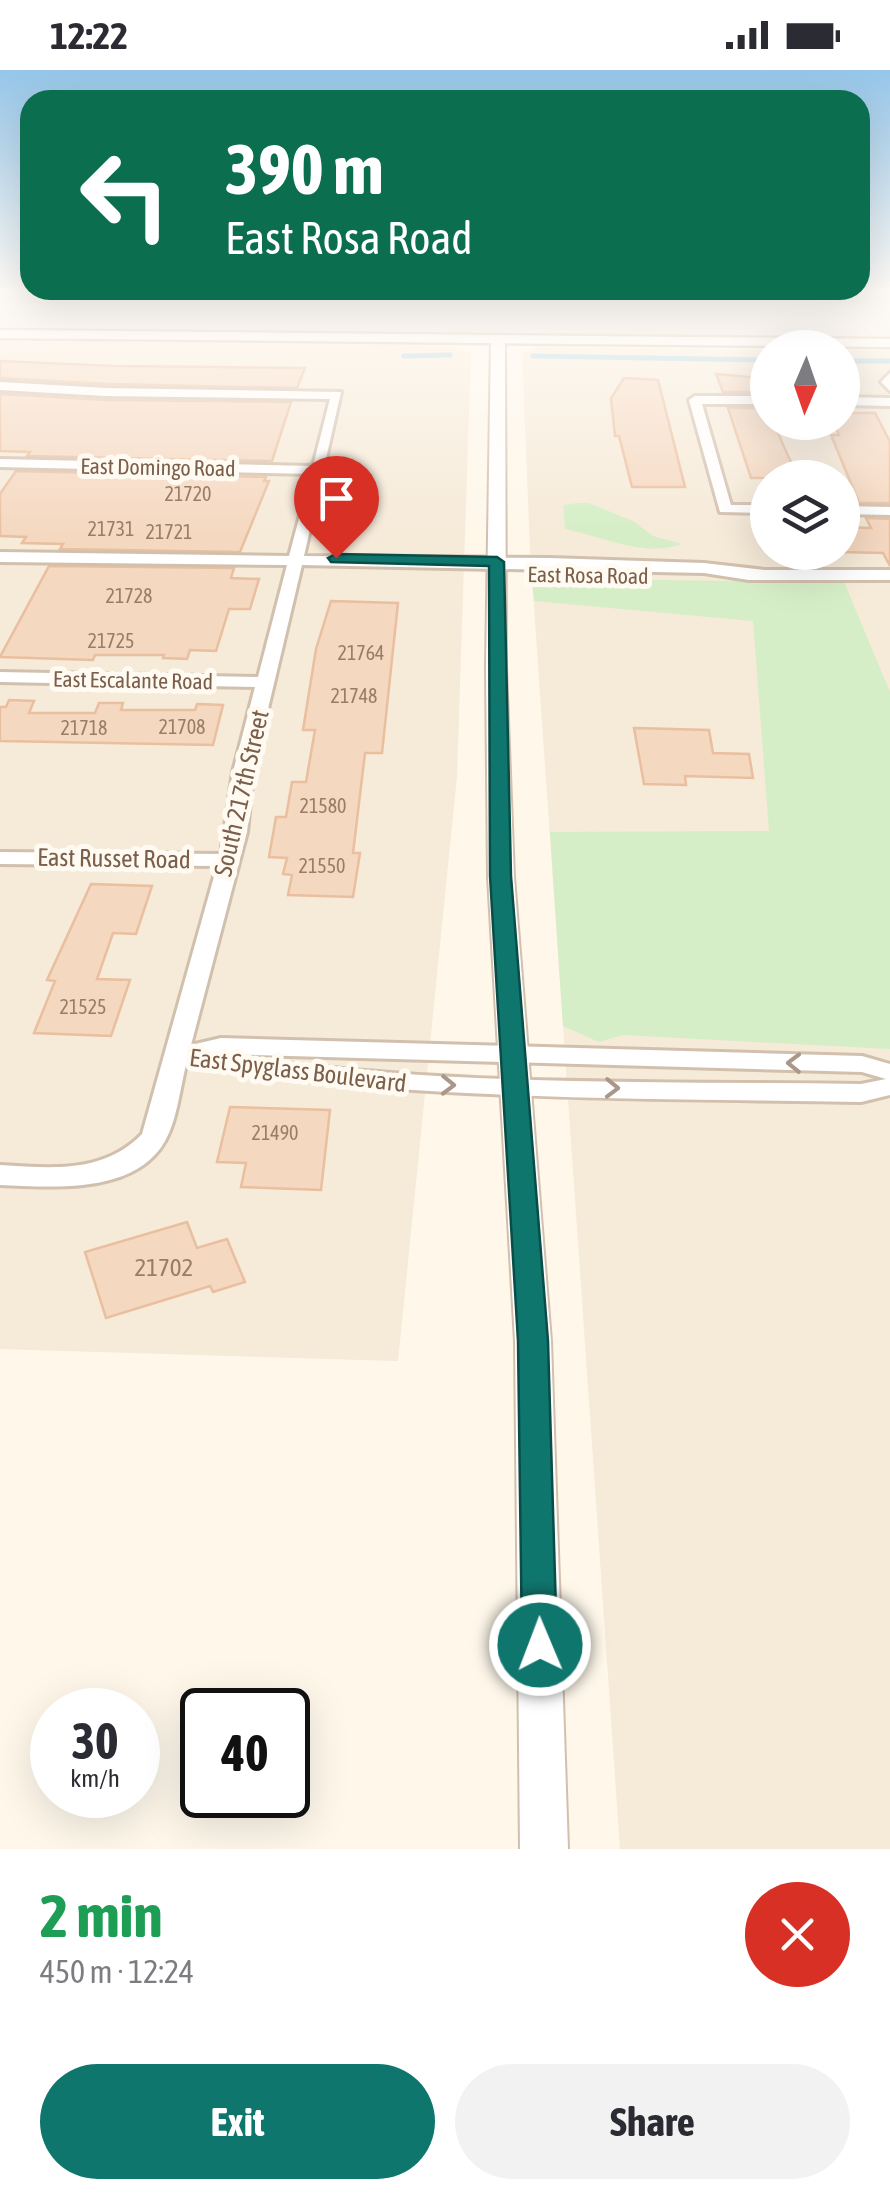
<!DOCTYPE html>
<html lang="en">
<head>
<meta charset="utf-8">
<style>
	body { margin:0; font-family:"Asap Condensed",sans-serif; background:#f2f2f3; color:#2b2b33; height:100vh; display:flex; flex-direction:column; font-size:38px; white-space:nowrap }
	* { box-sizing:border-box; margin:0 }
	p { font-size:32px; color:#7c7c81 }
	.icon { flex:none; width:55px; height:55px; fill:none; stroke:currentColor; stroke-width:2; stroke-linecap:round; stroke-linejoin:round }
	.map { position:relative; height:1779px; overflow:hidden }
	.sheet { display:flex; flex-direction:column; background:#fff; flex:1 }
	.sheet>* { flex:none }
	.banner { position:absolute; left:20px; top:20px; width:850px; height:210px; border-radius:30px; box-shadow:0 10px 40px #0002; background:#0b6e4f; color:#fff; overflow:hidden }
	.needle { width:65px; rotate:182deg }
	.buttons { position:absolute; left:750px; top:260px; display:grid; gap:20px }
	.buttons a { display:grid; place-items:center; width:110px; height:110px; border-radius:50%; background:#fff; box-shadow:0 10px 40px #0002; font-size:50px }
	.speed { position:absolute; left:30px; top:1618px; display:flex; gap:20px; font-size:50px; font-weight:700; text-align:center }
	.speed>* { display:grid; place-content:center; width:130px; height:130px; border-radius:50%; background:#fff; box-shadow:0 10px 40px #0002; line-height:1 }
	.speed small { font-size:25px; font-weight:400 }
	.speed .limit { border:5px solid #111; border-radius:15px; background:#fff; color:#111 }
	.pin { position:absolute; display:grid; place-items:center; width:85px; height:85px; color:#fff; margin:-102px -42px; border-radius:50% 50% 50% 0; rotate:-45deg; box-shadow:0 0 10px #0007 }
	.pin .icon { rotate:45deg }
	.me { position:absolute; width:110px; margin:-55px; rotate:359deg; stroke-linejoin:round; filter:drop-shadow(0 0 8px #0008) }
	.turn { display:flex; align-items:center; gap:35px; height:210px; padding:0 40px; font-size:45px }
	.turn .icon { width:130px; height:130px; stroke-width:2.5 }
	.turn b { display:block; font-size:70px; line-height:85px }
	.round { display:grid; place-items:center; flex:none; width:105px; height:105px; border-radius:52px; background:#f2f2f3 }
	.summary { display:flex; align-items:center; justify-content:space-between; height:170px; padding:0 40px }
	h1 { font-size:60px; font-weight:700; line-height:75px; color:#1e9e55 }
	.primary-button { display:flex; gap:20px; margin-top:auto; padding:20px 40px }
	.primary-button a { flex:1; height:115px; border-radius:60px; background:#0f766e; color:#fff; font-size:40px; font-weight:700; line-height:115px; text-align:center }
	.primary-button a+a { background:#f2f2f3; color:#2b2b33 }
	.status { display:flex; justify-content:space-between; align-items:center; height:70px; padding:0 50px; background:#fff; direction:ltr }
	.status svg { height:28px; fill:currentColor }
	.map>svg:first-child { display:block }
	.residential { fill:#f6ead8; fill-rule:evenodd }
	.industrial { fill:#efeae3 }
	.green { fill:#d5eec7 }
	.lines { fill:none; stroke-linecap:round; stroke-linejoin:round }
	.stream { stroke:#a2d1dd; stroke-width:5 }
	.building { fill:#f5d8c0; stroke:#e9bf9f; stroke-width:2.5 }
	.minor-casing { stroke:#d2c0ae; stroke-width:6 }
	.tertiary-casing { stroke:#d2c0ae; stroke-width:4 }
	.secondary-casing { stroke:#d8c2ae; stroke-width:5 }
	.minor { fill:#fff; fill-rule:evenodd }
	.tertiary { fill:#fff; fill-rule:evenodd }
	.secondary { fill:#fff; fill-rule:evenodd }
	.oneway { stroke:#aa9789 }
	.route { fill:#0f766e; stroke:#0a4d48; stroke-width:2.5 }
	.labels { text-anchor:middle; stroke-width:10; stroke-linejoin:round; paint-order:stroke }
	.number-label { font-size:20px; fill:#9a7d68 }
	.far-street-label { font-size:22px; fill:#7c5f4a; stroke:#fffbf2 }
	.street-label { font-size:25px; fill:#7c5f4a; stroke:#fffbf2 }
	.near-number-label { font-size:25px; fill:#9a7d68 }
</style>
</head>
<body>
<div class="status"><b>12:22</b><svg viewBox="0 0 49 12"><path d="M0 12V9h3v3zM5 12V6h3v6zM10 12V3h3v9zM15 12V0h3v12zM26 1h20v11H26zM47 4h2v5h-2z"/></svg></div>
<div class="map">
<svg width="890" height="1779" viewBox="0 0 890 1779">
	<rect width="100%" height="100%" fill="#fef7ea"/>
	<g class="residential">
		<polygon points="0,271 451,276 471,283 457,706 398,1291 0,1279"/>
		<path d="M539 277 767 280 768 352H842L843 280 890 281V1779H620L530 479 522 283ZM768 408H842V482H768Z"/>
	</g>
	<polygon class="industrial" points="0,217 890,217 890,267 0,257"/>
	<g class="green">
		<path d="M577 433H589L633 451 653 466 682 474C643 488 602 466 565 459L563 435Z"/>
		<polygon points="560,509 844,512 890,622 890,979 623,965 599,972 563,956 550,762 769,761 753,551 534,531 532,513"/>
	</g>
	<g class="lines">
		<g class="stream">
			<polyline points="404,286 450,285"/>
			<polyline points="533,286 768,290"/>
			<polyline points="842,291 890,291"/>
		</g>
	</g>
	<g class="building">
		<polygon points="0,291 114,296 305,298 297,318 106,314 0,308"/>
		<polygon points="716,304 759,308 766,322 723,322"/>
		<polygon points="624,308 658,310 685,417 632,417 619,366 615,366 611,328"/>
		<polygon points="0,324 106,330 291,332 272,391 27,386 30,382 0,381"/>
		<polygon points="728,338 768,338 768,352 773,352 798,408 751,408"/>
		<polygon points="842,343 875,343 890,372 890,433 859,433 831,365 839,365 834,354 842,354"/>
		<polygon points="16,401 266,407 264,411 269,411 240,482 60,479 63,474 22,473 26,467 0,466 0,424"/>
		<polygon points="866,448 890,449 890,496 883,483 842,482 842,457 871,458"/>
		<polygon points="49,496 234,498 231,508 259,509 250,539 229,539 216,581 190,580 187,589 163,588 164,585 95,585 93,590 0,587"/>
		<polygon points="331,531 398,533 382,683 365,683 353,783 360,783 353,827 288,825 292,805 283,804 287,788 269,787 276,747 286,747 292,712 306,712 315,660 303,660 316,579"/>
		<polygon points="9,630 34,631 29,643 95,643 99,633 123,633 121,640 195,640 197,634 223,635 213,675 0,671 0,637 6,637"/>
		<polygon points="634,658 709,660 713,683 749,684 753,708 685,706 686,715 644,714"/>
		<polygon points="91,814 152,816 136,864 113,863 97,909 130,910 111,966 34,963 55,911 47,910"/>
		<polygon points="230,1037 330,1040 321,1120 241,1117 246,1093 217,1092"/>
		<polygon points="187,1152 197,1178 227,1169 245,1212 213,1222 210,1216 106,1248 85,1182"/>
	</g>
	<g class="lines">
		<defs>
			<g id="minor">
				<polygon points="890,303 890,321 881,312"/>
				<path d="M0 312 106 318 341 322 304 486 549 488 704 493 765 500H890V510H749L704 503 302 495 253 702 247 762 191 975 221 968 862 986 890 994V1025L861 1032C635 1028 410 1031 186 995 180 1019 177 1050 165 1071 135 1125 51 1117 0 1115V1095C52 1098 103 1104 142 1064L217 796 0 794V782L221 784 233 702 255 617 0 612V602L258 607 287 495 0 492V482L289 486 311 404 0 397V389L313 396 330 329 106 326 0 320ZM219 984 862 1002 886 1009 861 1014C647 1011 431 1017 219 984Z"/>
				<polygon points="768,326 768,334 702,334 731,435 768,435 768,443 720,442 689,330 695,326"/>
				<polygon points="842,327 890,328 890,336 842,335"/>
				<polygon points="842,436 890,437 890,445 842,444"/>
			</g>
			<polygon id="tertiary" points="498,265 505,269 506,598 514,807 551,1271 568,1779 520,1779 515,1271 488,807 486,598 491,269"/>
			<polygon id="secondary" points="0,260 890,269 890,277 0,268"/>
		</defs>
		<use href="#minor" class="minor-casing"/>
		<use href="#tertiary" class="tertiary-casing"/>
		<use href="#secondary" class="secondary-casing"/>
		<use href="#minor" class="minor"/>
		<use href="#tertiary" class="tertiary"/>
		<use href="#secondary" class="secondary"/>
	</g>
	<defs><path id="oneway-chevron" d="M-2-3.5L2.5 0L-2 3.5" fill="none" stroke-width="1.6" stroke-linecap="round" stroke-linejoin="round" transform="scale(2.5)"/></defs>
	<g class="oneway">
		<use href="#oneway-chevron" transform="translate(794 993) rotate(-179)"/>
		<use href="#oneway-chevron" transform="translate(448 1015) rotate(1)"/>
		<use href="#oneway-chevron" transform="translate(612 1018) rotate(1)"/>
	</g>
	<linearGradient id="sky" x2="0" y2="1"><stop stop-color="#96c6e9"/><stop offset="0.47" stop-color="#fffbf6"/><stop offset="1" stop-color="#fffbf6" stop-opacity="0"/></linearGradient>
	<rect width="890" height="466" fill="url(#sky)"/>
	<polygon class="route" points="336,484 497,487 504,492 511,806 548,1271 557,1575 552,1587 540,1592 527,1587 522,1575 518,1271 490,806 489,496 331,492 328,488"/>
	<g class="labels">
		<g class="number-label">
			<text x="188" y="431">21720</text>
			<text x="111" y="466">21731</text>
			<text x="169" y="469">21721</text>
			<text x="129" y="533">21728</text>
			<text x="111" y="578">21725</text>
			<text x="361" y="590">21764</text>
			<text x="354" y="633">21748</text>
			<text x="182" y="664">21708</text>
			<text x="84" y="665">21718</text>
			<text x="323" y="743">21580</text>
			<text x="322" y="803">21550</text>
			<text x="83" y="944">21525</text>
			<text x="275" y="1070">21490</text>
		</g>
		<g class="far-street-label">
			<text transform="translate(158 397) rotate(1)" y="8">East Domingo Road</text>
			<text transform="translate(588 505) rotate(1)" y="8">East Rosa Road</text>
			<text transform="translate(133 610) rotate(1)" y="8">East Escalante Road</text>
		</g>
		<g class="street-label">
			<text transform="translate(241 723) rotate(-77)" y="9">South 217th Street</text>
			<text transform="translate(114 788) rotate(1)" y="9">East Russet Road</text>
			<text transform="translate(298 1000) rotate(7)" y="9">East Spyglass Boulevard</text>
		</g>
		<g class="near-number-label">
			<text x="164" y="1206">21702</text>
		</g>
	</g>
</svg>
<div class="buttons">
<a><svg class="needle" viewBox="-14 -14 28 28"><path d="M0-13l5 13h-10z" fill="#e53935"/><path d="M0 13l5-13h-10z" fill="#7c7c81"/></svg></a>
<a><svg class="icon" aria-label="layers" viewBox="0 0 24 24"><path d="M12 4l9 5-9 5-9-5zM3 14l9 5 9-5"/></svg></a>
</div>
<div class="speed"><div>30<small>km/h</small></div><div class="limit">40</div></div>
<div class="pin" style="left:336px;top:488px;background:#d93025"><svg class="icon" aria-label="arrive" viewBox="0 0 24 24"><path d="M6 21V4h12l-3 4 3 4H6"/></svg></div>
<svg class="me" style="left:540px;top:1575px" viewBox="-20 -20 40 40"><circle r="17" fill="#0f766e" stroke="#fff" stroke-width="3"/><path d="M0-11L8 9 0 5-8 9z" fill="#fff"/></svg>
<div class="banner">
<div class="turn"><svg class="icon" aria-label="left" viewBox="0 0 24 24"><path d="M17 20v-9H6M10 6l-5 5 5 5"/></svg><div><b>390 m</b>East Rosa Road</div></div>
</div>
</div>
<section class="sheet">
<div class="summary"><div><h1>2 min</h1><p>450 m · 12:24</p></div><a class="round" style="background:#d93025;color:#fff"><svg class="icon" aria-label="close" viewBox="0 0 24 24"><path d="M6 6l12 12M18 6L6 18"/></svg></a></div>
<div class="primary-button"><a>Exit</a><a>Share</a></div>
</section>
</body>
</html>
